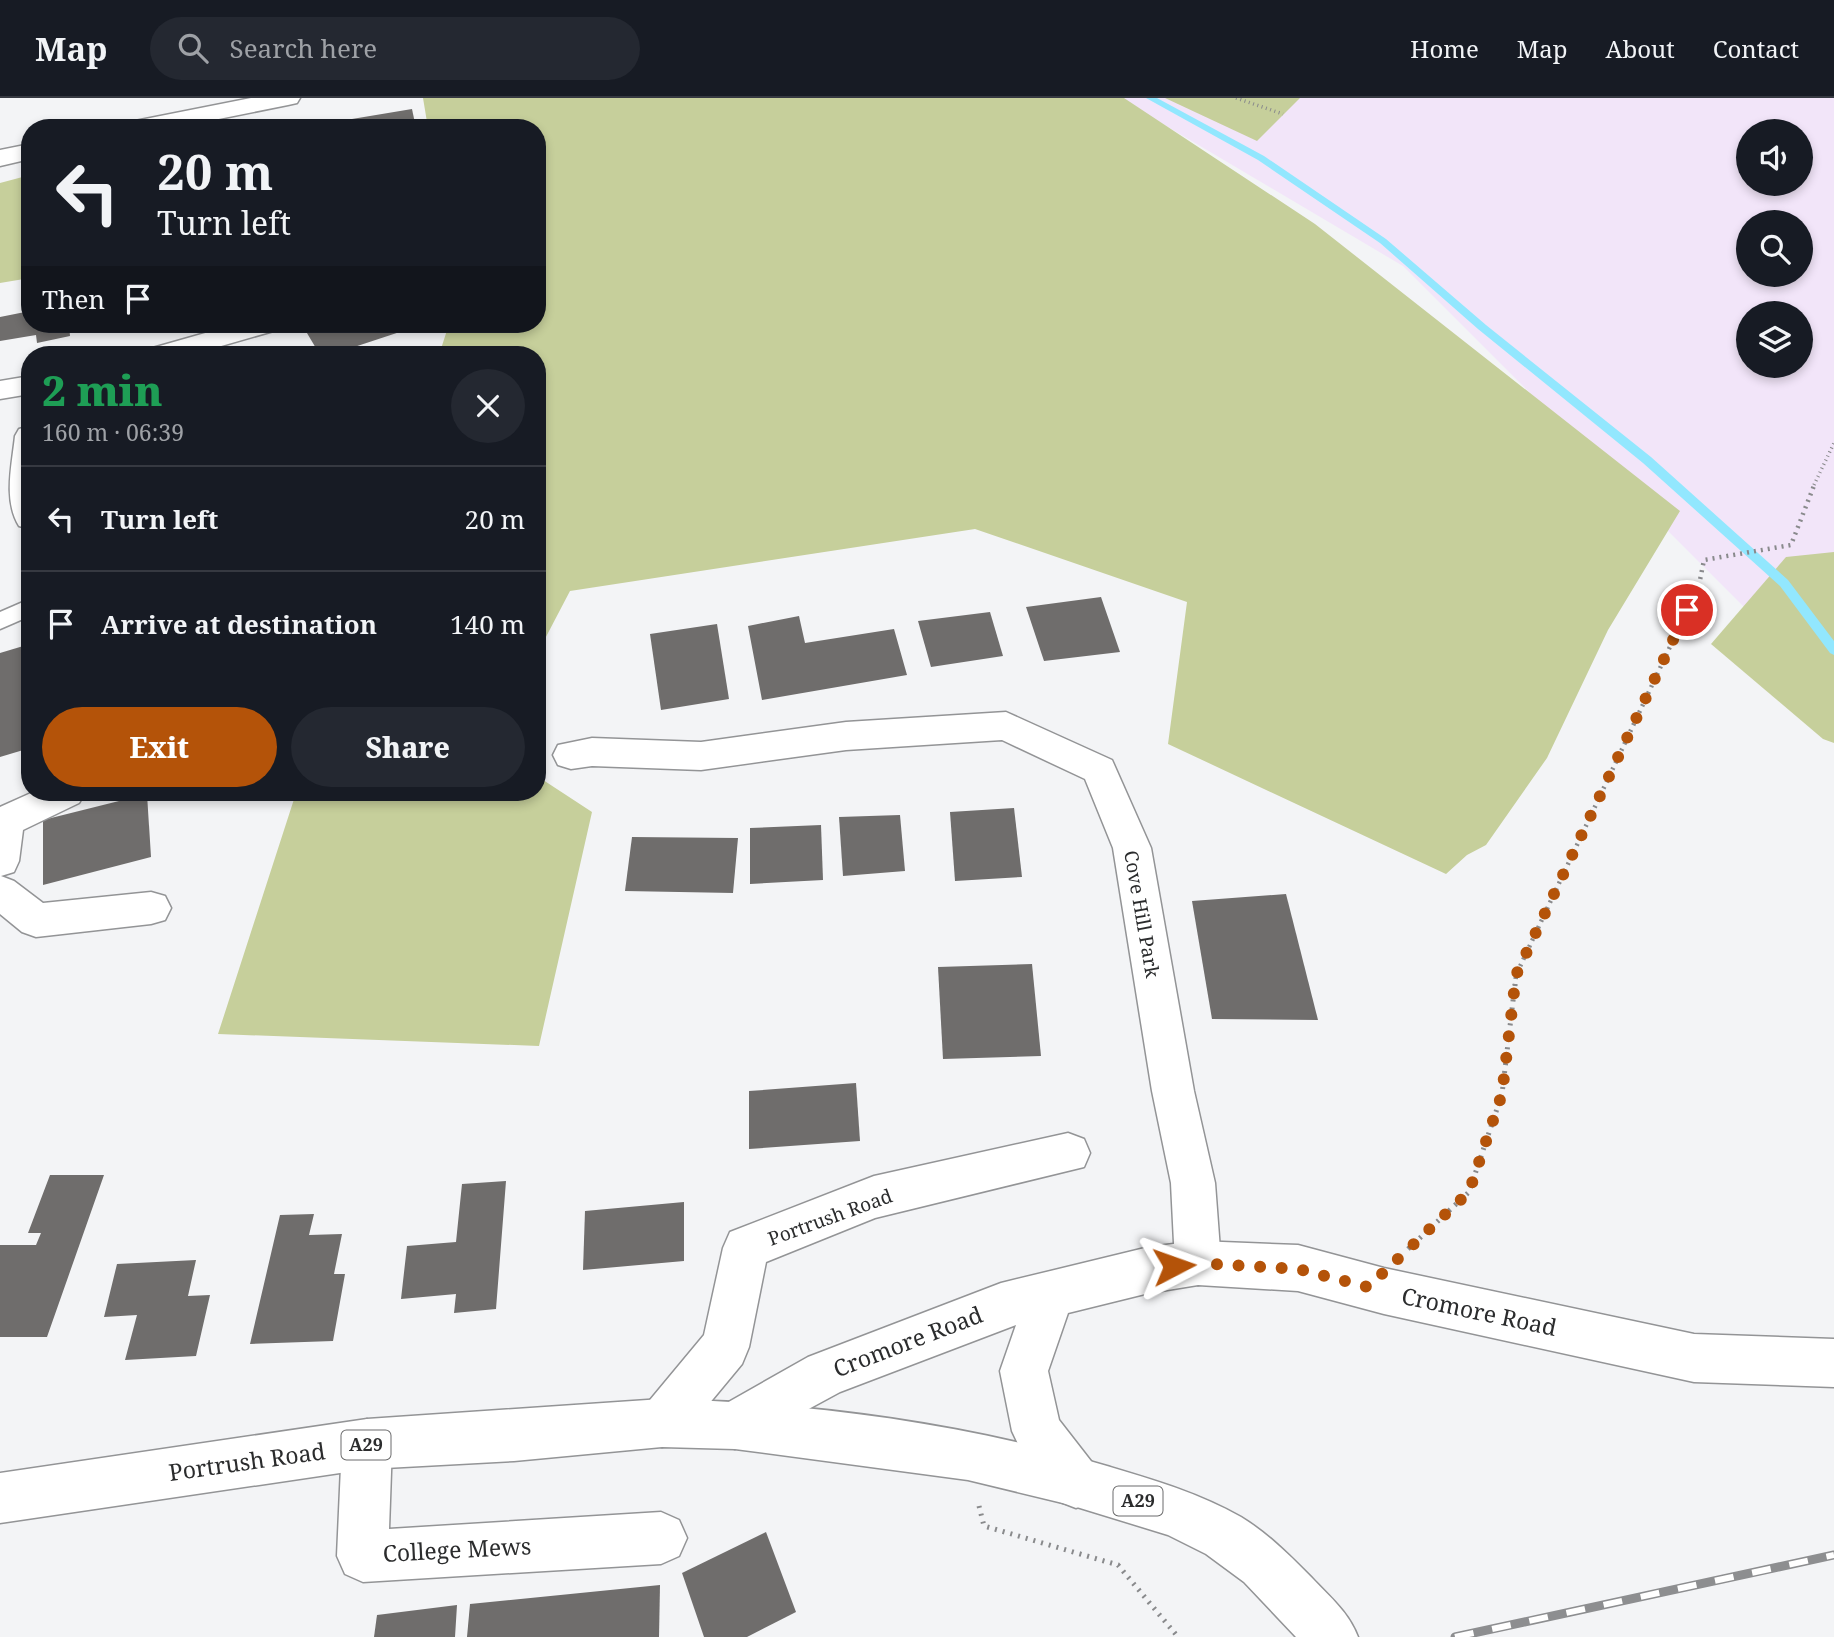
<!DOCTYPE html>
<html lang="en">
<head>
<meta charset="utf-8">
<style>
	body { margin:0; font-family:"Noto Serif",serif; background:#242831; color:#f1f3f6; height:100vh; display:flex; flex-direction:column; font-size:26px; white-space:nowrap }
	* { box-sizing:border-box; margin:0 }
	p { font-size:23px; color:#9ea1a6 }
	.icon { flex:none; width:38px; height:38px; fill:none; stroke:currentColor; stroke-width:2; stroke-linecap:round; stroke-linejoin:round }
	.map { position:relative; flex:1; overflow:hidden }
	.panel { position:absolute; left:21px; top:248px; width:525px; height:455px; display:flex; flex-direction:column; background:#171b24; border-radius:28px; box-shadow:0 4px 10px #0003 }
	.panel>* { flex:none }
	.hud { position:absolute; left:21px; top:21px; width:525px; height:214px; border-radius:28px; box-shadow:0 4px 10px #0003; background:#171b24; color:#f1f3f6; overflow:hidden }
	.tools { position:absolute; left:1736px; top:21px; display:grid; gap:14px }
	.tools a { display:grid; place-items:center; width:77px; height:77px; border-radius:50%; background:#171b24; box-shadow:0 4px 10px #0003; font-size:35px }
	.pin { position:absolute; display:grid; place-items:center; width:60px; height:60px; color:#fff; margin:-30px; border:4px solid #fff; border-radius:50%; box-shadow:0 2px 7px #0007 }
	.me { position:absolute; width:77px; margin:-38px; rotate:86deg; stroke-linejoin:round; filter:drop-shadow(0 0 5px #0008) }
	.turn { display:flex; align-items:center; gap:24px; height:147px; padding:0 21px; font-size:32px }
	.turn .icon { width:91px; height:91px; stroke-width:2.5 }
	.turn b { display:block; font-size:49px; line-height:60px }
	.then { display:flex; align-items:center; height:66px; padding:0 21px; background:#0003; gap:14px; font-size:26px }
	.round { display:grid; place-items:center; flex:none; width:74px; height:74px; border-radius:37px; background:#242831 }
	.summary { display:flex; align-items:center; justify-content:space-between; height:119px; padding:0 21px }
	h1 { font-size:42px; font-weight:800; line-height:52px; color:#1e9e55 }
	.cta { display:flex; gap:14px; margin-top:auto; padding:14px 21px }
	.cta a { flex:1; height:80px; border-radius:42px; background:#b45309; color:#fff; font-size:28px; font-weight:800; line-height:80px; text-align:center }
	.cta a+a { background:#242831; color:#f1f3f6 }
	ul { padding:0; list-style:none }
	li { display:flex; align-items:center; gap:21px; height:105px; padding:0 21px; border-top:2px solid #363941 }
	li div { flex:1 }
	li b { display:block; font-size:26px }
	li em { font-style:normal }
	header { display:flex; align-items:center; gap:42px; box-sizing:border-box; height:98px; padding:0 35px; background:#171b24; border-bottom:2px solid #363941 }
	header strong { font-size:33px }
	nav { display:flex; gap:38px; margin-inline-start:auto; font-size:24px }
	.search { width:490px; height:63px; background:#242831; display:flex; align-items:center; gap:18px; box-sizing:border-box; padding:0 24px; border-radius:38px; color:#9ea1a6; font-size:26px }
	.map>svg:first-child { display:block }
	.education { fill:#f2e5f9; fill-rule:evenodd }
	.green { fill:#c6cf9b }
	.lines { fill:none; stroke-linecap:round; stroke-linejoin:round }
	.stream { fill:#92e7fe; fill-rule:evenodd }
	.building { fill:#6f6d6c }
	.service-casing { stroke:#939496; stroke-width:3 }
	.minor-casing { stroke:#939496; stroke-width:3 }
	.secondary-casing { stroke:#939496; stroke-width:3 }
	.primary-casing { stroke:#939496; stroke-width:3 }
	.path-far2 { stroke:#898a8c; stroke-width:3.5; stroke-dasharray:1 3.5; stroke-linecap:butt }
	.path-far1 { stroke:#898a8c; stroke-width:4.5; stroke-dasharray:2 5; stroke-linecap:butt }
	.path { stroke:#898a8c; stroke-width:5; stroke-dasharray:2 6; stroke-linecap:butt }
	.service { fill:#fff; fill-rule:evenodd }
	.minor { fill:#fff; fill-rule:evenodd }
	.secondary { fill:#fff; fill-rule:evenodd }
	.primary { fill:#fff; fill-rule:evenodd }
	.rail-casing { stroke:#8d8e90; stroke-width:9 }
	.rail { stroke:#fff; stroke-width:6; stroke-dasharray:19; stroke-linecap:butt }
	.route { stroke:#b45309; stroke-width:12; stroke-dasharray:0 21.6 }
	.labels { text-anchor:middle; stroke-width:7; stroke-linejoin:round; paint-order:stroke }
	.shield { fill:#fff; stroke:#6b6b6c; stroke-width:2 }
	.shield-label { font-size:18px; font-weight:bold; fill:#2b2c2d }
	.street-label { font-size:19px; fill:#2b2c2d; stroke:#fff }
	.near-street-label { font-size:23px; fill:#2b2c2d; stroke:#fff }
</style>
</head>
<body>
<header>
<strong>Map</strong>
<div class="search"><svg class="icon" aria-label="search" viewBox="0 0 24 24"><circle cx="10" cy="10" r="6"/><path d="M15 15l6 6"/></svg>Search here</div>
<nav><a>Home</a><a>Map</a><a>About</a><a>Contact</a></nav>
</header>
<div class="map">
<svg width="1834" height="1539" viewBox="0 0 1834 1539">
	<rect width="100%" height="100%" fill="#f3f4f6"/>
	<path class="education" d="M1119 0H1834V599L1403 168ZM1748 33H1801V86H1748ZM1748 124H1801V177H1748ZM1748 215H1801V268H1748Z"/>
	<g class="green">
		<polygon points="423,0 1124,0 1315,126 1680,413 1608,532 1547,660 1486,747 1467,757 1446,776 1168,646 1187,504 975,431 570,493 537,556 537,257 439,257 449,226 537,226 537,30 428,30"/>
		<polygon points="1165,0 1300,0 1257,43"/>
		<polygon points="30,77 30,180 0,185 0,85"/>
		<polygon points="1834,454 1834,645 1823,641 1711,546 1786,459"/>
		<polygon points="537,678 592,714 539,948 218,936 296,695 537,695"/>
	</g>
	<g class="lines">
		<polygon class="stream" points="1146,0 1157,0 1264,58 1386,141 1486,227 1651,359 1788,482 1834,543 1834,557 1830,555 1780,488 1643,365 1478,231 1380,145 1258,62"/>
	</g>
	<g class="building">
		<polygon points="412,11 416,30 348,30 346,22"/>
		<polygon points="30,213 30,226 69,226 70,238 37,245 36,237 0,243 0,219"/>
		<polygon points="318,226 424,226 330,257 320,257 304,230"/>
		<polygon points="1101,499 1120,554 1044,563 1026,509"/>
		<polygon points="990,514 1003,558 931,569 918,523"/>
		<polygon points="799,518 805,545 894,531 907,577 762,602 748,528"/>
		<polygon points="717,526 729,601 661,612 650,536"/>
		<polygon points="30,546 30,650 0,659 0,555"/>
		<polygon points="147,696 151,759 43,787 43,722"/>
		<polygon points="1014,710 1022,779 955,783 950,714"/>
		<polygon points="900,717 905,773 843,778 839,719"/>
		<polygon points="821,727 823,782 750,786 750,730"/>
		<polygon points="632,739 738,740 733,795 625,793"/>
		<polygon points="1286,796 1318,922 1212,921 1192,803"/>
		<polygon points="1032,866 1041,958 943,961 938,869"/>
		<polygon points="856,985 860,1043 749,1051 749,993"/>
		<polygon points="50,1077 104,1077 47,1239 0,1239 0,1147 36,1147 41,1135 28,1135"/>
		<polygon points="506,1083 496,1211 454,1215 456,1196 401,1201 407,1148 456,1144 462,1086"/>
		<polygon points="684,1104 684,1163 583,1172 585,1113"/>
		<polygon points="314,1116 309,1137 342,1136 334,1176 345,1176 333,1243 250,1246 280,1117"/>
		<polygon points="196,1162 188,1198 210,1197 196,1258 125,1262 137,1217 104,1219 117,1166"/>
		<polygon points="766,1434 796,1514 747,1539 704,1539 682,1475"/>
		<polygon points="660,1487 659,1539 467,1539 470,1506"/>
		<polygon points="457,1507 455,1539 374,1539 377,1517"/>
	</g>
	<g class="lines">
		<defs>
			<polygon id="service" points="30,501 30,518 0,531 0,514"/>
			<g id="minor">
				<polygon points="237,226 281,226 277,232 190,257 145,257 149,251"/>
				<polygon points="30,278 30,296 0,301 0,283"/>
				<path d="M30 328V431L19 428C3 402 12 367 15 338L19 331Z"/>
				<polygon points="1006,614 1112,662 1151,750 1194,993 1215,1085 1221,1165 1214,1181 1198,1187 1182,1181 1175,1165 1171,1085 1152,993 1113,750 1085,681 1002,642 846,652 701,672 592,668 571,671 558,667 553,657 558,647 592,640 701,644 846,624"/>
				<polygon points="31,695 85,695 79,705 23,732 19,763 14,774 1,778 14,783 43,805 151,794 165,798 171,810 165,822 151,826 36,839 22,834 0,816 0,709"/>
				<polygon points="1068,1035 1084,1041 1090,1055 1084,1069 875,1120 766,1164 749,1249 742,1266 679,1342 662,1349 645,1342 638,1325 645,1308 704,1237 723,1150 730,1134 874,1078"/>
				<polygon points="367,1321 384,1329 392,1346 389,1431 661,1414 679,1422 687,1440 679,1458 661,1466 363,1484 345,1476 337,1458 342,1346 350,1329"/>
			</g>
			<polygon id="secondary" points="1198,1143 1298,1147 1384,1170 1694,1236 1834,1241 1834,1289 1694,1284 1384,1216 1298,1193 1198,1187 1149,1195 1068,1215 1048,1273 1059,1322 1094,1367 1101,1385 1094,1403 1076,1410 1058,1403 1020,1350 1012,1333 1000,1273 1016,1227 840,1294 735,1351 718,1344 711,1327 718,1310 808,1259 1001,1185 1149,1149"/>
			<g id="primary">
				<polygon points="251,0 300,0 297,5 288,7 174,30 123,30 126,25 135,23"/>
				<polygon points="30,46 30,61 0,68 0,52"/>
				<path d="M662 1301C811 1305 964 1325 1107 1368 1154 1382 1199 1395 1241 1419 1269 1436 1291 1459 1313 1481 1331 1500 1349 1515 1358 1539H1296L1244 1484 1206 1456 1168 1437 1067 1406 968 1382 735 1351 662 1349 514 1363 367 1371 0 1425V1375L367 1321Z"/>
			</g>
		</defs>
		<use href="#service" class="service-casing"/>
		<use href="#minor" class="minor-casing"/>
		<use href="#secondary" class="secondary-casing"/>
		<use href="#primary" class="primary-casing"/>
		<g class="path-far2">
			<polyline points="1236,0 1283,16"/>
			<polyline points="1814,387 1834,345"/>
		</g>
		<polyline class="path-far1" points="1515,888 1516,877 1699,487 1704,462 1791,447 1815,385"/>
		<g class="path">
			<polyline points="1408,1151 1469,1094 1502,996 1515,886"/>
			<polyline points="979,1408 984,1428 1118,1467 1178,1539"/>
		</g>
		<use href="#service" class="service"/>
		<use href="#minor" class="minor"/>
		<use href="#secondary" class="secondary"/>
		<use href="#primary" class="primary"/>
		<defs>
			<polyline id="rail" points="1455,1539 1834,1457"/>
		</defs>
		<use href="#rail" class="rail-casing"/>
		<use href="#rail" class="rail"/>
	</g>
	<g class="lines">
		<polyline class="route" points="1174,1168 1198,1165 1298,1171 1368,1189 1469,1094 1502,996 1516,877 1687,512"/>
	</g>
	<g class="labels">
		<g class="shield">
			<rect x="341.5" y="1332.5" width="49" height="29" rx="5"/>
			<rect x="1113.5" y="1388.5" width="49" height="29" rx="5"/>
		</g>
		<g class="shield-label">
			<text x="366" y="1353">A29</text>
			<text x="1138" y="1409">A29</text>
		</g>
		<g class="street-label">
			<text transform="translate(1142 816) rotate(80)" y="7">Cove Hill Park</text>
			<text transform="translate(830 1119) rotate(-20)" y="7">Portrush Road</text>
		</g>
		<g class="near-street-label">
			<text transform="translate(1479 1214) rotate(12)" y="8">Cromore Road</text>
			<text transform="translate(908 1244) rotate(-21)" y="8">Cromore Road</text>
			<text transform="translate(247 1364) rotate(-8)" y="8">Portrush Road</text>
			<text transform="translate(457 1452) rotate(-3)" y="8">College Mews</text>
		</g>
	</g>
</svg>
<div class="tools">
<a><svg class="icon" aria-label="sound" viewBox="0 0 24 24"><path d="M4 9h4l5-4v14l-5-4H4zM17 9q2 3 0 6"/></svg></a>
<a><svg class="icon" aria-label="search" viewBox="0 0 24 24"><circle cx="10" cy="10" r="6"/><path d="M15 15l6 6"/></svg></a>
<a><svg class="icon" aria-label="layers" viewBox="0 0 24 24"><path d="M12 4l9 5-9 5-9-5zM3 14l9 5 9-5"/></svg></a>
</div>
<div class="pin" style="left:1687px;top:512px;background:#d93025"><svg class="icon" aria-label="arrive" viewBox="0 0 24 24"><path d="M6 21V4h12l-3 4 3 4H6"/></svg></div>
<svg class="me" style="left:1174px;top:1168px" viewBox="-20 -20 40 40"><path d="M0-17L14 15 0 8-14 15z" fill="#b45309" stroke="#fff" stroke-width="4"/></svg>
<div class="hud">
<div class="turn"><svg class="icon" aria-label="left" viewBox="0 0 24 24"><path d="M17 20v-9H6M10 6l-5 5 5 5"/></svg><div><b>20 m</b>Turn left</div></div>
<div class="then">Then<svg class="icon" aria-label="arrive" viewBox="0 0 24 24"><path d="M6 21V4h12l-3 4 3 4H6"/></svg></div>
</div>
<section class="panel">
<div class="summary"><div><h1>2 min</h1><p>160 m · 06:39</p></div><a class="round"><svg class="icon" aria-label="close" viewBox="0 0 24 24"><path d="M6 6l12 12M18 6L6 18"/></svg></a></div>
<ul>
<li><svg class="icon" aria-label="left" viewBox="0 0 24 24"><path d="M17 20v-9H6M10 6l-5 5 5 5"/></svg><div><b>Turn left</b></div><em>20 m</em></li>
<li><svg class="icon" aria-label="arrive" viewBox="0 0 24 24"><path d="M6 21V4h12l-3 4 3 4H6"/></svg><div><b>Arrive at destination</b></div><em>140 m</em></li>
</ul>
<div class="cta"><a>Exit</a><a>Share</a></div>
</section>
</div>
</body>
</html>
